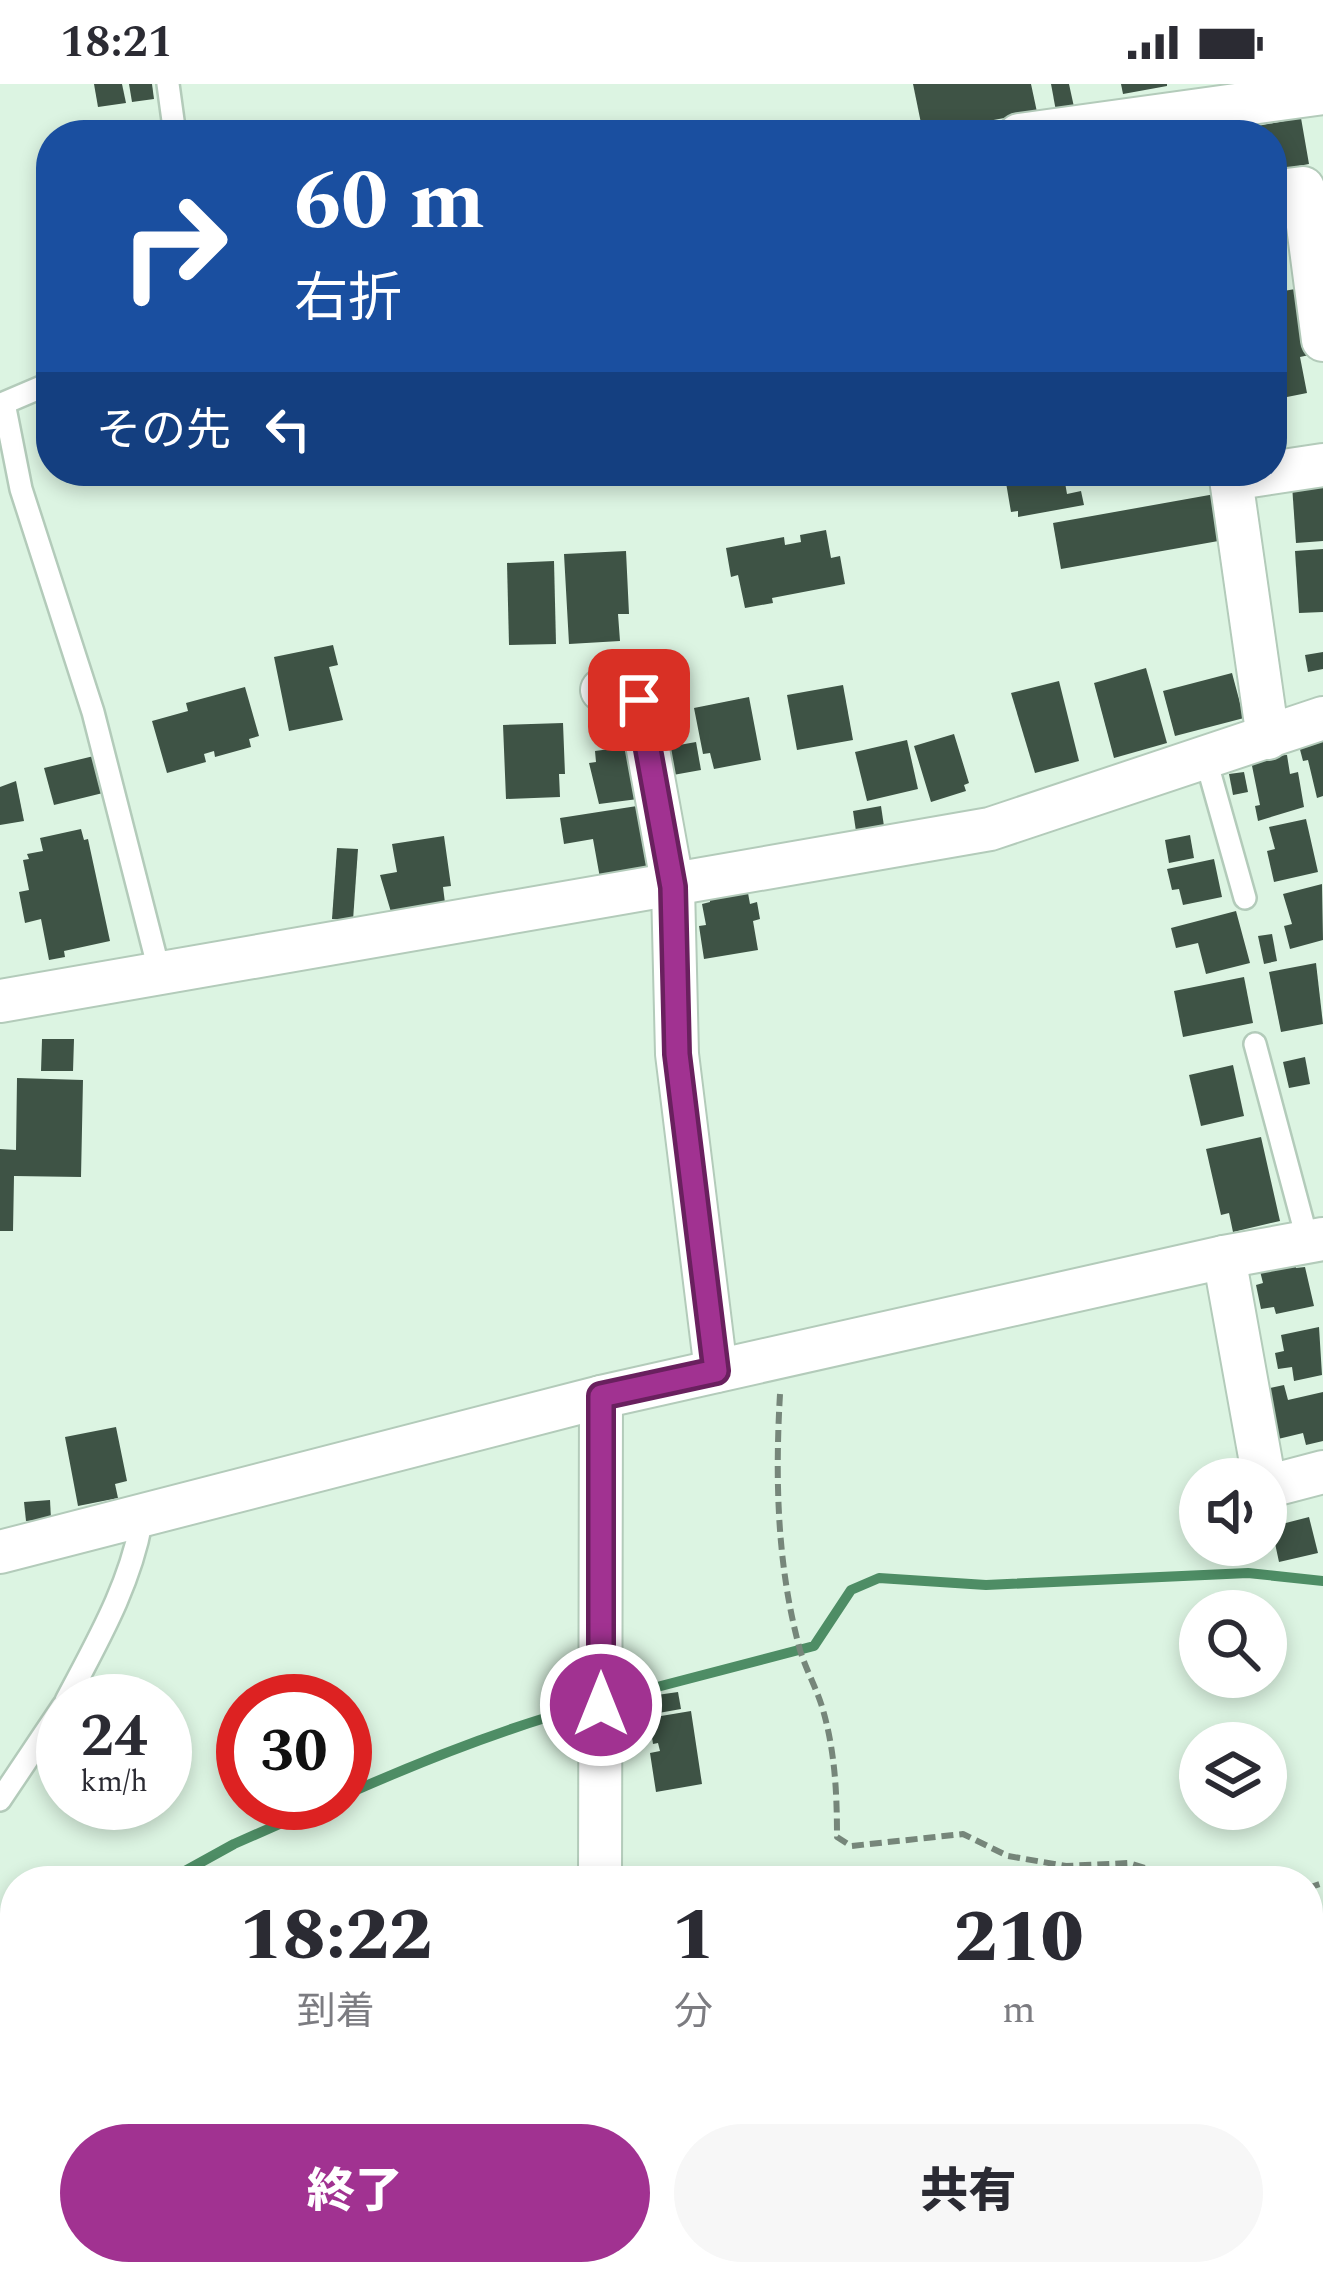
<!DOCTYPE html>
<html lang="ja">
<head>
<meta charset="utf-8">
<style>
	body { margin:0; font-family:Spectral,"Noto Sans JP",serif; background:#f7f7f7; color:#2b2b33; height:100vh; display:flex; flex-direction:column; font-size:45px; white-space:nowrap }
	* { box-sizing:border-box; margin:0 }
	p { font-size:39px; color:#7c7c81 }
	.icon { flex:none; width:66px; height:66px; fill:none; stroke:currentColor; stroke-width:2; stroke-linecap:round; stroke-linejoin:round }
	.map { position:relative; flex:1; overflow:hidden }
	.details { position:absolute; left:0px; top:1782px; width:1323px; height:420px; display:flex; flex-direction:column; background:#fff; border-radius:48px 48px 0 0; box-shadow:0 6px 18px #0003 }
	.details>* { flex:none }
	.guide { position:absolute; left:36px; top:36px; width:1251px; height:366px; border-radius:48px; box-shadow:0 6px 18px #0003; background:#1a4fa0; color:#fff; overflow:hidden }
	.buttons { position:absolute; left:1179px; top:1374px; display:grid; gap:24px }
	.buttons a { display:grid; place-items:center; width:108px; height:108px; border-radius:50%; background:#fff; box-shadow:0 6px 18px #0003; font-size:60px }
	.speed { position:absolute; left:36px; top:1590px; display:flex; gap:24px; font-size:60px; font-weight:700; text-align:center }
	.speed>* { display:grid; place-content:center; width:156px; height:156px; border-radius:50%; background:#fff; box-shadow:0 6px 18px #0003; line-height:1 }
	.speed small { font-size:30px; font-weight:400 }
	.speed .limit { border:18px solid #d22; background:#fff; color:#111 }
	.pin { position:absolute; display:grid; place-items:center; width:102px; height:102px; color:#fff; margin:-51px; border-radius:24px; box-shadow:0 6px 18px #0006 }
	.me { position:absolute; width:132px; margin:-66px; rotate:0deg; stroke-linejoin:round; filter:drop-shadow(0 0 9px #0008) }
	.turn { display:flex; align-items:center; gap:42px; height:252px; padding:0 60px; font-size:54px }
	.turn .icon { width:156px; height:156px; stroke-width:2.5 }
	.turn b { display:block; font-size:84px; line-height:102px }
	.then { display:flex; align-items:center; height:114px; padding:0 60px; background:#0003; gap:24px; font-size:45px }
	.eta { display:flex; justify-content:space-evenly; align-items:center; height:204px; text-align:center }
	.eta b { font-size:72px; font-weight:800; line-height:84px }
	.button { display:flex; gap:24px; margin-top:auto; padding:24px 60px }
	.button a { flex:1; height:138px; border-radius:72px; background:#a13291; color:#fff; font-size:48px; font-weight:800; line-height:138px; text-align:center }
	.button a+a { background:#f7f7f7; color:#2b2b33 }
	.status { display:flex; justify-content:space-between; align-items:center; height:84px; padding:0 60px; background:#fff; direction:ltr }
	.status svg { height:33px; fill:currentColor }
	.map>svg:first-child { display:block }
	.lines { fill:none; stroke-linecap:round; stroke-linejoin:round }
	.stream { stroke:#4e8d65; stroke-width:10 }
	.building { fill:#3e5345 }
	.service-casing { stroke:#b3cbba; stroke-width:26 }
	.minor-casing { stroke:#b3cbba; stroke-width:46 }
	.path { stroke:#76867a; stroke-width:6; stroke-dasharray:12 6; stroke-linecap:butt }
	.service { stroke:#fff; stroke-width:21 }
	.minor { stroke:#fff; stroke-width:42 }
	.route-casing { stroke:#69205e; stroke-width:30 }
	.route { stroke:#a13291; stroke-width:21 }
</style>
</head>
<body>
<div class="status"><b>18:21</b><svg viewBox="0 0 49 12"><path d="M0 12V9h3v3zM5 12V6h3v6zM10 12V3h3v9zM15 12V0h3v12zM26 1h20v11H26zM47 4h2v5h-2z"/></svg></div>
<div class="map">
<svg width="1323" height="2202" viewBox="0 0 1323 2202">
	<rect width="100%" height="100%" fill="#dcf4e2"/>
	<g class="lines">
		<g class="stream">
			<polyline points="611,1615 814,1562 851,1506 879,1494 986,1501 1248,1489 1323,1497"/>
			<path d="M345 1711C426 1675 507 1643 593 1620"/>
			<polyline points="167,1797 234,1760 327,1719"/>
			<polyline points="0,1908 15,1898"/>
		</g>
	</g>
	<g class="building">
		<polygon points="94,0 122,0 126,19 98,23"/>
		<polygon points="129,0 152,0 154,15 132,18"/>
		<polygon points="913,0 1031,0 1037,28 923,49"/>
		<polygon points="1051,0 1069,0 1074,23 1056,27"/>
		<polygon points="1121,0 1167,0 1167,2 1123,10"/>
		<polygon points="1301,34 1309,80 1272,87 1272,51 1254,51 1252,43"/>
		<polygon points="152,39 154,51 97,51 97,49"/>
		<polygon points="1301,204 1314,270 1300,273 1307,309 1272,316 1272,209"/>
		<polygon points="1004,387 1063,387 1067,410 1081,407 1084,421 1018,433 1018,427 1011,428"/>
		<polygon points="1323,399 1323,457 1296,459 1292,401"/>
		<polygon points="1215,410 1224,456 1061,485 1053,439"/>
		<polygon points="826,446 831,474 840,472 845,500 772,514 773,519 745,524 738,491 731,493 726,464 784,453 785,461 801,458 800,451"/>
		<polygon points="1323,465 1323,528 1299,529 1295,467"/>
		<polygon points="626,467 629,530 618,530 620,557 569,560 564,470"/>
		<polygon points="554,477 556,560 509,561 507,479"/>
		<polygon points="333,561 338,581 329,583 343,636 289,647 274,573"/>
		<polygon points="1323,568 1323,585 1308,588 1305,571"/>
		<polygon points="1146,584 1167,659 1114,674 1094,599"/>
		<polygon points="1232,589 1244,634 1175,652 1163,607"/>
		<polygon points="1059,597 1079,677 1035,689 1011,609"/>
		<polygon points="843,601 853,656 797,666 787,611"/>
		<polygon points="245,603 259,652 249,655 251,663 215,673 214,667 204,670 206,678 167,689 152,637 188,627 186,619"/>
		<polygon points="749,613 761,676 714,685 710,669 703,670 694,624"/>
		<polygon points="563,639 565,690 559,690 560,713 506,715 503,641"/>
		<polygon points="954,650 969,699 964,701 966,707 931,718 914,662"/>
		<polygon points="1323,652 1323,712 1317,714 1308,676 1303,677 1298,658"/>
		<polygon points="907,656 918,705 867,717 855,668"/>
		<polygon points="696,658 701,686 673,691 668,663"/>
		<polygon points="632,662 638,715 599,720 589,679 596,678 595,667"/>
		<polygon points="98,671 107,708 54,721 44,684"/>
		<polygon points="1287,671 1290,690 1298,688 1304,723 1258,737 1255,722 1260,721 1250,672"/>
		<polygon points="1244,688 1248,708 1233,711 1229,690"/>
		<polygon points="16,697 24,737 0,741 0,703"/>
		<polygon points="637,722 647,786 600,794 593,755 564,760 560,734"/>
		<polygon points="881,722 885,749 857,754 853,727"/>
		<polygon points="1306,735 1318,788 1274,798 1267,767 1275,765 1269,743"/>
		<polygon points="81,745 84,756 88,755 110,857 64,867 65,873 49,876 41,835 25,839 19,808 29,806 23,776 29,775 27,770 43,767 40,754"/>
		<polygon points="1190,751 1194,774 1169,779 1165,756"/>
		<polygon points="444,752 451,802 443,803 445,819 391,828 380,791 397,788 392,760"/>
		<polygon points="337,764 358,765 353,836 332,835"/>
		<polygon points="1214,775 1222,813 1183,821 1179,805 1172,806 1167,785"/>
		<polygon points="1322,800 1323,856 1290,865 1284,842 1292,840 1283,810"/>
		<polygon points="729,806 730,812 748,809 750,820 757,818 760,835 753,837 758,866 704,875 699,842 706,841 702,820 710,818 709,809"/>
		<polygon points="1236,827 1250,879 1206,890 1198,859 1176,864 1171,844"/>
		<polygon points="1272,850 1277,877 1264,880 1258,852"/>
		<polygon points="1316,879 1323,940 1281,948 1269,888"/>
		<polygon points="1244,893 1253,939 1183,953 1174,907"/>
		<polygon points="42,955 74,955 73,987 41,987"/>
		<polygon points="1305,973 1310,1000 1289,1004 1283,978"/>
		<polygon points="1233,981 1244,1032 1201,1042 1189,991"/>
		<polygon points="17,994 83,996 81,1093 14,1092 13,1147 0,1147 0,1065 16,1066"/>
		<polygon points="1261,1053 1280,1137 1233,1148 1229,1129 1221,1131 1206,1065"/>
		<polygon points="1295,1179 1296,1184 1305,1183 1314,1222 1276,1230 1274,1223 1261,1225 1256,1201 1263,1199 1260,1187"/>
		<polygon points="1319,1243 1322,1291 1294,1297 1292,1283 1278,1285 1275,1269 1284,1267 1281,1251"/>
		<polygon points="1284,1301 1288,1316 1323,1308 1323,1357 1306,1361 1303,1349 1278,1355 1266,1305"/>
		<polygon points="116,1343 127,1397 115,1400 118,1414 78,1422 65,1353"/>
		<polygon points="50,1416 51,1435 26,1437 24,1418"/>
		<polygon points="1309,1433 1318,1469 1279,1478 1273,1450 1280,1448 1278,1441"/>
		<polygon points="678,1608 681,1625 653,1630 650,1612"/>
		<polygon points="691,1627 702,1700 656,1708 650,1669 660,1667 658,1659 653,1660 649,1634"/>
		<rect x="971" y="1787" width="59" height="10"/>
		<polygon points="795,1791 838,1792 838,1797 795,1797"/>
		<polygon points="1323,2093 1323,2163 1308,2168 1308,2097"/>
		<polygon points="639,2187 685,2187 685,2196 695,2196 694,2202 642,2202"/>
		<polygon points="1134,2187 1195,2187 1195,2189 1138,2202"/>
	</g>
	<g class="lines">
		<defs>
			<g id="service">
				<polyline points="168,0 175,51"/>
				<polyline points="51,299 4,319 21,405 93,628 160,890"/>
				<polyline points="1206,676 1245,814"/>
				<polyline points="1255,960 1308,1158"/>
				<path d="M66 1617C97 1558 131 1500 142 1434"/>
				<polyline points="0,1716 63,1622"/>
			</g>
			<g id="minor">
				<polyline points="1019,51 1323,9"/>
				<polyline points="1272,108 1303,104 1323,256"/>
				<polyline points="1230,387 1231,395 1323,381"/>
				<polyline points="1231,395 1268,654"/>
				<polyline points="602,606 639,616 673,803 677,970 716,1287"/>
				<polyline points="0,917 990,745 1323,634"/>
				<polyline points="1224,1173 1264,1395"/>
				<polyline points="1266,1403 1323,1388"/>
				<polyline points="0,1468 601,1313 1224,1173 1323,1155"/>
				<polyline points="600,1797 601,1313"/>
				<polyline points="1109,2187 1112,2202"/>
				<polyline points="600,2202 601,2187"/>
			</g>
		</defs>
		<use href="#service" class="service-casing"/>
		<use href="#minor" class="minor-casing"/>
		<g class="path">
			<path d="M780 1310C775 1396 777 1482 800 1566 806 1586 817 1605 823 1626 835 1668 837 1709 837 1753L851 1762 963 1750 1008 1772 1066 1782 1129 1779 1187 1797"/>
			<polyline points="1308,1804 1323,1799"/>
			<polyline points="934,2187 935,2202"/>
		</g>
		<use href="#service" class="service"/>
		<use href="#minor" class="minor"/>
	</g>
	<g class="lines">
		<defs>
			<polyline id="route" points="601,1621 601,1312 716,1287 677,970 673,803 639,616"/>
		</defs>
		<use href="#route" class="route-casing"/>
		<use href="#route" class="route"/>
	</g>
</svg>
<div class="buttons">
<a><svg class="icon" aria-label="sound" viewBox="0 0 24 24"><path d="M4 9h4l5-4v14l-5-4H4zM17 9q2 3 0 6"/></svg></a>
<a><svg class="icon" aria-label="search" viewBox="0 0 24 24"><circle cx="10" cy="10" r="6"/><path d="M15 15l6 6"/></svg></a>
<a><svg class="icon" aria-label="layers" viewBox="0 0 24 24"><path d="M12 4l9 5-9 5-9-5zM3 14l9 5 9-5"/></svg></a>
</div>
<div class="speed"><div>24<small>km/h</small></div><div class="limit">30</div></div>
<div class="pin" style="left:639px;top:616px;background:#d93025"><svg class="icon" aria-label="arrive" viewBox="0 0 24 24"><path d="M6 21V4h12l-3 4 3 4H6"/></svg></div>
<svg class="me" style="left:601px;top:1621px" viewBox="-20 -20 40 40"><circle r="17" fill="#a13291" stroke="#fff" stroke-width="3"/><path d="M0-11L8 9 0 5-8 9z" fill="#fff"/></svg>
<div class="guide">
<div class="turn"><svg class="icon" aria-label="right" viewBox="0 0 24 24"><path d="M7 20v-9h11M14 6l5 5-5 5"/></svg><div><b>60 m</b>右折</div></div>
<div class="then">その先<svg class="icon" aria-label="left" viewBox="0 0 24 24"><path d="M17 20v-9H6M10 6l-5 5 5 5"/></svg></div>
</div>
<section class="details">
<div class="eta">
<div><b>18:22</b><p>到着</p></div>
<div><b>1</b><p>分</p></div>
<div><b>210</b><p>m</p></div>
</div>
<div class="button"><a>終了</a><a>共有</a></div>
</section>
</div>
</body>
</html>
